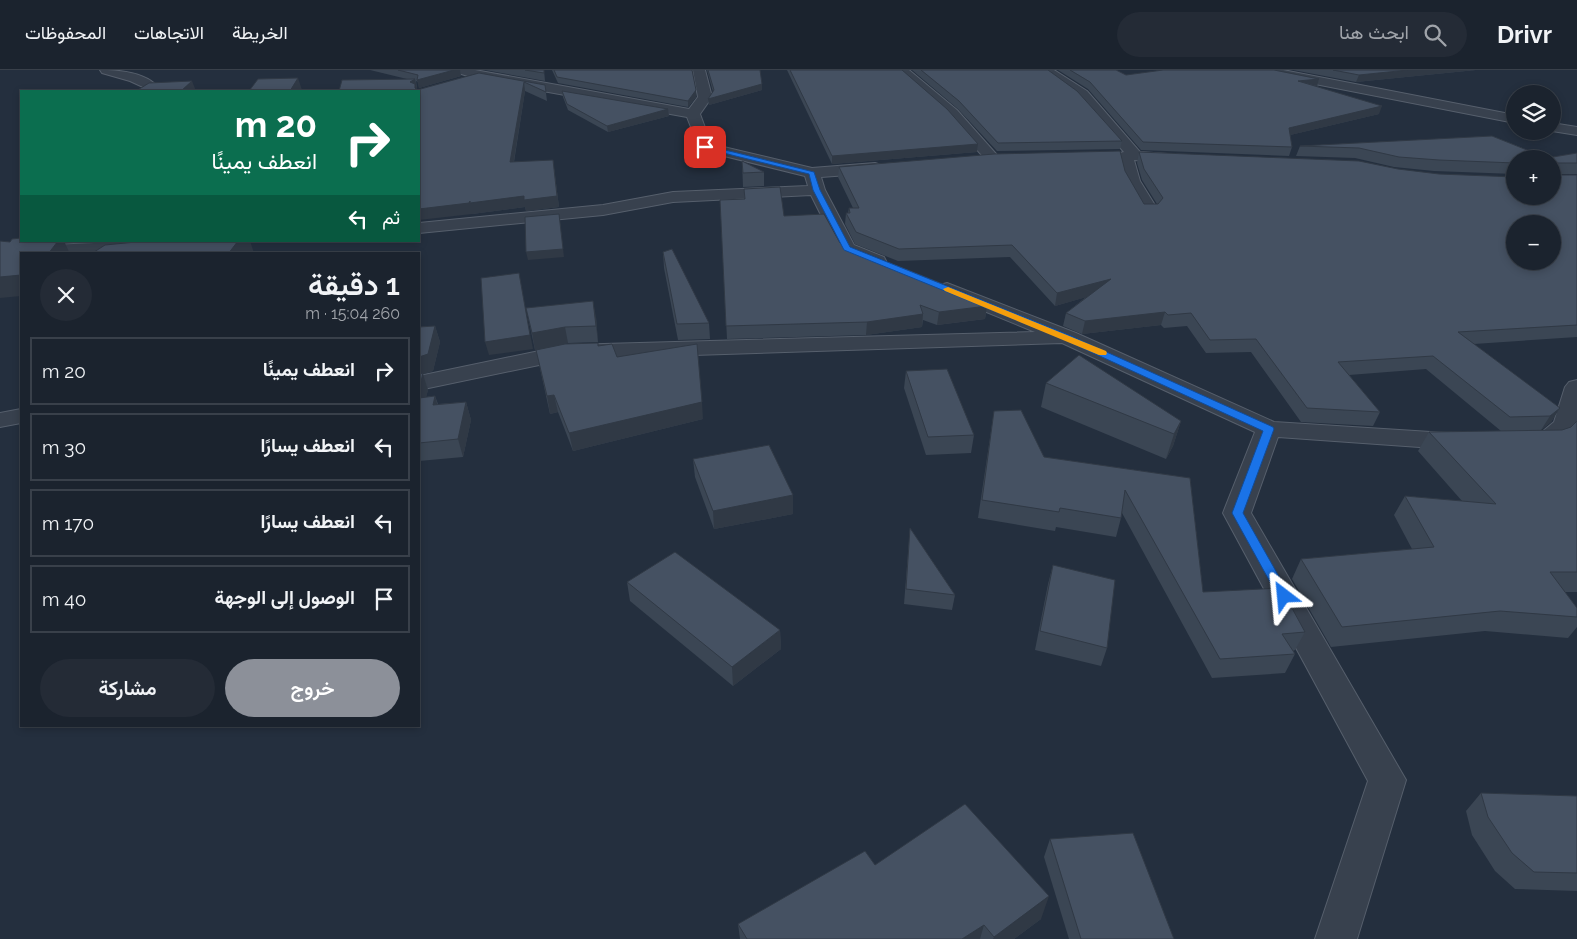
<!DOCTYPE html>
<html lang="ar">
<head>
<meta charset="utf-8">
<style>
	body { margin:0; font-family:Raleway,Vazirmatn,sans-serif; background:#242b36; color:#f1f3f6; direction:rtl; height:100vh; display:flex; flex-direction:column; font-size:19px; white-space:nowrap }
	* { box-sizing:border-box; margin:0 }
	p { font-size:16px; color:#a0a4aa }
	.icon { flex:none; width:28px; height:28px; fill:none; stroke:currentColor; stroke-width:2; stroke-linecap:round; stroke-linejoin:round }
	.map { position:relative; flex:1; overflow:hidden; direction:ltr }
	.drawer { position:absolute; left:20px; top:182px; width:400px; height:475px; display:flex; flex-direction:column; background:#1b232e; border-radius:0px; box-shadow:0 2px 8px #0003,0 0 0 1px #39404a; direction:rtl }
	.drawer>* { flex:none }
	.hud { position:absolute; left:20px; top:20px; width:400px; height:152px; border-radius:0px; box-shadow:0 2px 8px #0003,0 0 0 1px #39404a; direction:rtl; background:#0b6e4f; color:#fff; overflow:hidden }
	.controls { position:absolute; left:1506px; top:15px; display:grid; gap:10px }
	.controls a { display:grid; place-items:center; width:55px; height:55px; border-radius:50%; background:#1b232e; box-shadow:0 2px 8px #0003,0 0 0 1px #39404a; font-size:25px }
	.pin { position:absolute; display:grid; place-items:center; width:42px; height:42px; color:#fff; margin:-21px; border-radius:10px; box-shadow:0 2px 8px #0006 }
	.me { position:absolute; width:55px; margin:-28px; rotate:331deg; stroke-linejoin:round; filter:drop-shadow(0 0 4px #0008) }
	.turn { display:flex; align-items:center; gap:18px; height:105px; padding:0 20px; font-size:22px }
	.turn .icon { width:65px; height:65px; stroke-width:2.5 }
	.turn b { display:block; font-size:35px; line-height:42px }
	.then { display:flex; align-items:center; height:48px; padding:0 20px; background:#0003; gap:10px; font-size:19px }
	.round { display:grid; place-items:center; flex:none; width:52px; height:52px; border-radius:26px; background:#242b36 }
	.overview { display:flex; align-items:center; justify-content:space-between; height:85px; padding:0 20px }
	h1 { font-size:30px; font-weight:600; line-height:38px }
	.primary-button { display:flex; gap:10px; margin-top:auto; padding:10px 20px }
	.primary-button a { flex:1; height:58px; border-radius:30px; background:#8c9099; color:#fff; font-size:20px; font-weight:600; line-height:58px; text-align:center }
	.primary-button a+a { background:#242b36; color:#f1f3f6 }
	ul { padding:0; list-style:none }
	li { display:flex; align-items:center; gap:15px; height:68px; margin:0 10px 8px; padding:0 10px; border:2px solid #39404a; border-radius:0px }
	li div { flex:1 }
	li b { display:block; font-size:19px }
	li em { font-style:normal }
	header { display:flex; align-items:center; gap:30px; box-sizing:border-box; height:70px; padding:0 25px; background:#1b232e; border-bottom:1px solid #39404a }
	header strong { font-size:24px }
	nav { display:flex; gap:28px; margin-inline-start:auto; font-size:18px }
	.search { width:350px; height:45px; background:#242b36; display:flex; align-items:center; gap:12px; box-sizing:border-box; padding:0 18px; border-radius:28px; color:#a0a4aa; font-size:19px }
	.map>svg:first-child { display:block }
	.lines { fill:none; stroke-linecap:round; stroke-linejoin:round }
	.minor-casing { stroke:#565f6c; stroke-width:2 }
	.minor { fill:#38414e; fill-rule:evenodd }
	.wall { fill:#3b4654 }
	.shaded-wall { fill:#303945 }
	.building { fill:#455162; stroke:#303945; fill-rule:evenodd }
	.route { fill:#1a73e8; stroke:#114b97 }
	.slow { fill:#f59e0b }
</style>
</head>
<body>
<header>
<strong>Drivr</strong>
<div class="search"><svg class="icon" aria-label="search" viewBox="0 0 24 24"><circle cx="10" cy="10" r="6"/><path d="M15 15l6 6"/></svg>ابحث هنا</div>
<nav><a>الخريطة</a><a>الاتجاهات</a><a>المحفوظات</a></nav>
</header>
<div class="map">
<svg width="1577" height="869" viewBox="0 0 1577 869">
	<rect width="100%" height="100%" fill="#242f3e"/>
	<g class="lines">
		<defs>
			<g id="minor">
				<path d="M100 0C118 0 145 2 158 17L154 21H140L143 17 130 11 102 3Z"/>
				<polygon points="456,0 475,0 689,39 698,27 693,0 705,0 712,27 700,44 711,74 812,98 875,93 881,95 883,98 881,101 875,103 821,107 825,120 854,175 884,187 886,191 884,195 877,197 870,195 840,183 811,125 673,132 603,145 419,163 419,153 603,135 673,122 808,116 805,106 700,80 687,47 481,10 458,3"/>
				<polygon points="896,0 909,0 957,40 997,85 1000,88 997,91 987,91 947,46"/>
				<polygon points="1040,0 1054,0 1087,21 1140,82 1181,85 1184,88 1181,91 1176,93 1134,90 1140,111 1158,140 1155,144 1143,144 1124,111 1117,86 1120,83 1124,82 1077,27"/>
				<polygon points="1258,0 1283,0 1515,45 1515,53 1264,4"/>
				<polygon points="1552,53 1577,57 1577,65 1552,61"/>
				<polygon points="136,171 142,173 145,177 142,181 111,184 24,184 23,182 25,178 32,176"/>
				<polygon points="947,213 1076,263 1274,352 1462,364 1471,367 1475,372 1471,377 1462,380 1278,367 1251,443 1406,710 1357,869 1315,869 1368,711 1223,443 1255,362 1062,273 568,289 419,320 419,306 568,275 1035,262 940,223 937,219 940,215"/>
				<path d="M1577 310V355C1563 376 1540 381 1516 375L1512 370 1516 365 1542 362 1554 352 1565 317 1569 312Z"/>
				<polygon points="21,339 21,353 0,357 0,343"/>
			</g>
		</defs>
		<use href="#minor" class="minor-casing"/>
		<use href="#minor" class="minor"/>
	</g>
	<g class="wall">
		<polygon points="370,0 460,0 461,6 419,18 418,12 416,11 417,18 416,19 417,20 479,3 545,15 547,31 525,21 514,92 553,90 559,137 526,141 525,137 472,144 472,142 472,144 407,9"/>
		<polygon points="485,0 544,0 545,11"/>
		<polygon points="552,0 692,0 696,27 688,37 558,13"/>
		<polygon points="707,0 760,0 762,20 709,35 708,29 713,22"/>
		<polygon points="787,0 902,0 978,74 977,82 832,94"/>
		<polygon points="912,0 1048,0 1122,71 1120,79 997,81 958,39"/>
		<polygon points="1058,0 1116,0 1126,5 1319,9 1317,16 1379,44 1290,65 1292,77 1289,86 1141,80 1088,19"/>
		<polygon points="1293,0 1476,0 1356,12"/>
		<polygon points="562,21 668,39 669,46 608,62 568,40 563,27"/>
		<polygon points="1492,66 1547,88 1577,83 1577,104 1556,104 1557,105 1577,105 1577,267 1474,274 1560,338 1551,352 1541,360 1562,360 1571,357 1577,351 1577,522 1565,522 1577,538 1577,557 1568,568 1485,561 1331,577 1292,509 1301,489 1412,479 1394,445 1405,426 1462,431 1418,381 1429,362 1501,361 1426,299 1349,305 1380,342 1373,356 1301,352 1251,282 1206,283 1187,256 1164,258 1161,255 1082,264 1063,256 1066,243 1086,227 1055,236 1010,187 898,191 855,174 845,154 846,143 848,143 849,138 853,138 838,107 839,97 1125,101 1144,134 1157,134 1142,110 1137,93 1139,82 1515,126 1552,89 1515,89 1515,104 1434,101 1394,97 1355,88 1296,86 1300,76"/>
		<polygon points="742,91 764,102 764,116 743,117"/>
		<polygon points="744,119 784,146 840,173 987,236 985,249 937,255 923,250 922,257 866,265 727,269 720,130 744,129"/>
		<polygon points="663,182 709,253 710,269 678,270 664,198"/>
		<polygon points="526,238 596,247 598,272 568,273 535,280"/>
		<polygon points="435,256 440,272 433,301 423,304 428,320 426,327 435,326 438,334 466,332 471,350 463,387 419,391 419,257"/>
		<polygon points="598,276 617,287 703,349 573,381 558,342 550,344 536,280"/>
		<polygon points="906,301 974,365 971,383 926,385 904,318"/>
		<polygon points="1046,313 1181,351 1173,376 1166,389 1041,337"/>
		<polygon points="994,341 1044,387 1190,408 1203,522 1305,562 1295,580 1293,581 1295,584 1285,603 1212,608 1122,443 1121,448 1116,467 1056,457 1055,461 978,448"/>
		<polygon points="693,389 793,425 793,444 714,459 695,407"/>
		<polygon points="910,458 955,525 952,540 904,534"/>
		<polygon points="1053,495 1107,578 1101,596 1035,580 1048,514"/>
		<polygon points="627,512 780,560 781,579 733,616 630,531"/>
		<polygon points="1481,723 1577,726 1577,821 1515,819 1495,801 1472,765 1466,741"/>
		<polygon points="1050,769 1174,869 1069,869 1044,787"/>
		<polygon points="1041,849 1014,869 740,869 738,854"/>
	</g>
	<g class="shaded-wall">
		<polygon points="454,0 460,0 461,6 419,18 417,10"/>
		<polygon points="1408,0 1476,0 1356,12 1359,5"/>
		<polygon points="298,8 302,20 301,21 290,21"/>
		<polygon points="415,9 417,18 416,19 410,12"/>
		<polygon points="1319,9 1317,16 1298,11"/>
		<polygon points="192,11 196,21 181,21"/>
		<polygon points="524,12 525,21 512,102 510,92"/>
		<polygon points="762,14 762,20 709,35 708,29"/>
		<polygon points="696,20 696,27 688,37 688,31"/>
		<polygon points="1382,36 1379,44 1286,66 1289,58"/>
		<polygon points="668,39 669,46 608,62 607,56"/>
		<polygon points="978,74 977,82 832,94 832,86"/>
		<polygon points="553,90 559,137 526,141 525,137 472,144 472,142 472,144 419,150 419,139"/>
		<polygon points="559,144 564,187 528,190 526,182"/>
		<polygon points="58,171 64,171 70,184 48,184"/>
		<polygon points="238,171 250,171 254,183 228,184"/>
		<polygon points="21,205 21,226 0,228 0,207"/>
		<polygon points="1111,209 1108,221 1055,236 1057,223"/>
		<polygon points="521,216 533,279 489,285 485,272"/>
		<polygon points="593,231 596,247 598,272 596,256"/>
		<polygon points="987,236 985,249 937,255 939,242"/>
		<polygon points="1165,242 1161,255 1082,264 1085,251"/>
		<polygon points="923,244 922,257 866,265 867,252"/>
		<polygon points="435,256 440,272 433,301 423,304 428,320 422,345 419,335 419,287"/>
		<polygon points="565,257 568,273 535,280 532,263"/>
		<polygon points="554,325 558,342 550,344 547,326"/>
		<polygon points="435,326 440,344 433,335"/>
		<polygon points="466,332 471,350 463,387 458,369"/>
		<polygon points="702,332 703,349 573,381 569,363"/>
		<polygon points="1560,338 1551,352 1541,360 1550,346"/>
		<polygon points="1181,351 1173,376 1166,389 1174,364"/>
		<polygon points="793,425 793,444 714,459 713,441"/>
		<polygon points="780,560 781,579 733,616 732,597"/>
		<polygon points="1049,826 1041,849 1014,869 993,869 994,867"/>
		<polygon points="984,855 980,869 962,869"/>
	</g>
	<g class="building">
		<polygon points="398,0 454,0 417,10 418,5"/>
		<polygon points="525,0 544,0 544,3"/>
		<polygon points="554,0 692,0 696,20 688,31 557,7"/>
		<polygon points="708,0 760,0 762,14 708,29 714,20"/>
		<polygon points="790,0 902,0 947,39 978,74 832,86"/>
		<polygon points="921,0 1048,0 1077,21 1122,71 998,73 959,31"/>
		<polygon points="1070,0 1116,0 1126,5 1163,0 1274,0 1319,9 1298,11 1382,36 1289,58 1292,77 1143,72 1090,12"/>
		<polygon points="1333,0 1408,0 1359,5"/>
		<polygon points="479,3 545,15 546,22 524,12 510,92 553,90 557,126 524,130 524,126 470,133 470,131 469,133 419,139 419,21 339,21 342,10 415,9 410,12 415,14 415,18 417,20"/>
		<polygon points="298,8 290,21 249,21 258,9"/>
		<polygon points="192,11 181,21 136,21 149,13"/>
		<polygon points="562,21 668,39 607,56 567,34"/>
		<path d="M1492 66 1547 88 1577 83V93H1556L1557 105H1577V255L1458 262 1560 338 1550 346 1510 347 1433 286 1338 292 1380 342 1307 338 1256 269 1210 270 1191 243 1168 245 1165 242 1085 251 1066 243 1111 209 1057 223 1012 175 899 179 856 162 846 143H850L849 138H859L839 97 994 84 1120 81 1125 101 1144 134H1158L1163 128 1144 99 1139 82 1359 91 1398 99 1439 104 1515 107V126H1552V89H1515V93L1439 90 1399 87 1359 78 1300 76ZM1515 154H1552V191H1515Z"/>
		<polygon points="742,91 764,102 743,103"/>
		<polygon points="780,117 784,146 824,144 840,173 966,223 987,236 939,242 920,235 923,244 867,252 726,256 720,130 745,129 744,119"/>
		<polygon points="559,144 563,179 526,182 525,147"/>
		<polygon points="21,168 21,171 58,171 48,184 21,184 21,205 0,207 0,171 10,172 12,169"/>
		<polygon points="146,171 238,171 228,184 91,184 105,175"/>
		<polygon points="672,179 709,253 677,254 663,182"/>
		<polygon points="519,203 530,265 485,272 481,208"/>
		<polygon points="593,231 596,256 565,257 532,263 526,238"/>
		<polygon points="435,256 428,284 419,287 419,257"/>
		<polygon points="598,273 598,276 612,274 617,287 697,274 702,332 569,363 554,325 547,326 536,280 565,274"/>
		<polygon points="1079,285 1181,351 1174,364 1046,313"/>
		<polygon points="947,299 974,365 928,367 906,301"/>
		<polygon points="423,303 419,320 419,304"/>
		<polygon points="435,326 433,335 466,332 458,369 419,373 419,328"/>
		<polygon points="1021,340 1044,387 1190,408 1203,522 1281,518 1305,562 1282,564 1295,584 1220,589 1125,420 1121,448 1060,438 1059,442 982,430 994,341"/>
		<polygon points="1577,351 1577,502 1550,502 1577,538 1577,547 1500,541 1342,557 1301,489 1434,477 1405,426 1496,434 1429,362 1562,360 1571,357"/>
		<polygon points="769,375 793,425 713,441 693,389"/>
		<polygon points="910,458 955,525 906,519"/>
		<polygon points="675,482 780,560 732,597 627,512"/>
		<polygon points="1053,495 1115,510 1107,578 1040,561"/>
		<polygon points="1481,723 1577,726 1577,803 1534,802 1512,783 1488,747"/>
		<polygon points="965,734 1049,826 994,867 984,855 962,869 747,869 738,854 865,781 875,795"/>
		<polygon points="1133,763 1174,869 1081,869 1050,769"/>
	</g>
	<polygon class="route" points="705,75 814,102 820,120 850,177 1071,266 1273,357 1274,359 1243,443 1290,526 1289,530 1280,530 1232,443 1263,361 1065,270 844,180 813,120 809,104 703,78"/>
	<polygon class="slow" points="948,217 1106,281 1107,283 1106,285 1099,285 945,221 943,219"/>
</svg>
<div class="controls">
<a><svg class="icon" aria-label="layers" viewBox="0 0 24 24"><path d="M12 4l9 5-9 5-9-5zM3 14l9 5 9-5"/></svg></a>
<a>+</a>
<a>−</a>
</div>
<div class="pin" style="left:705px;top:77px;background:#d93025"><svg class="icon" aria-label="arrive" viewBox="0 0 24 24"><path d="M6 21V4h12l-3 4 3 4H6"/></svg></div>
<svg class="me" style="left:1284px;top:526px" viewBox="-20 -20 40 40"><path d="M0-17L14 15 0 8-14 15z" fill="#1a73e8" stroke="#fff" stroke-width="4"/></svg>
<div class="hud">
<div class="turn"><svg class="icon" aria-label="right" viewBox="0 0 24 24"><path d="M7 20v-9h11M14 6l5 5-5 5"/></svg><div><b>20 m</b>انعطف يمينًا</div></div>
<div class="then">ثم<svg class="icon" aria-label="left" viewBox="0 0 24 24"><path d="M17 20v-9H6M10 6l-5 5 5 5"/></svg></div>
</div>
<section class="drawer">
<div class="overview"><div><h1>1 دقيقة</h1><p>260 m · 15:04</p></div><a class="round"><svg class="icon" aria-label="close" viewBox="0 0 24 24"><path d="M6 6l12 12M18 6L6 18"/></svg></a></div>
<ul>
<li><svg class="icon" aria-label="right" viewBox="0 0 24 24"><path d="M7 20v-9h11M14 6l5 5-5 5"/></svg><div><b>انعطف يمينًا</b></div><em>20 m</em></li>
<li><svg class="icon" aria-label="left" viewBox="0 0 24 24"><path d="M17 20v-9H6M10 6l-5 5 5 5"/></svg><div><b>انعطف يسارًا</b></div><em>30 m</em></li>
<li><svg class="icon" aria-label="left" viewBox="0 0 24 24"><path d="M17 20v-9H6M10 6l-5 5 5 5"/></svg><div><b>انعطف يسارًا</b></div><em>170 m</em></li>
<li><svg class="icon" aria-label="arrive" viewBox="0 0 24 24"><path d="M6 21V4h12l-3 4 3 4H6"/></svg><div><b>الوصول إلى الوجهة</b></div><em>40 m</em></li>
</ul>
<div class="primary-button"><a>خروج</a><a>مشاركة</a></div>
</section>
</div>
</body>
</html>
